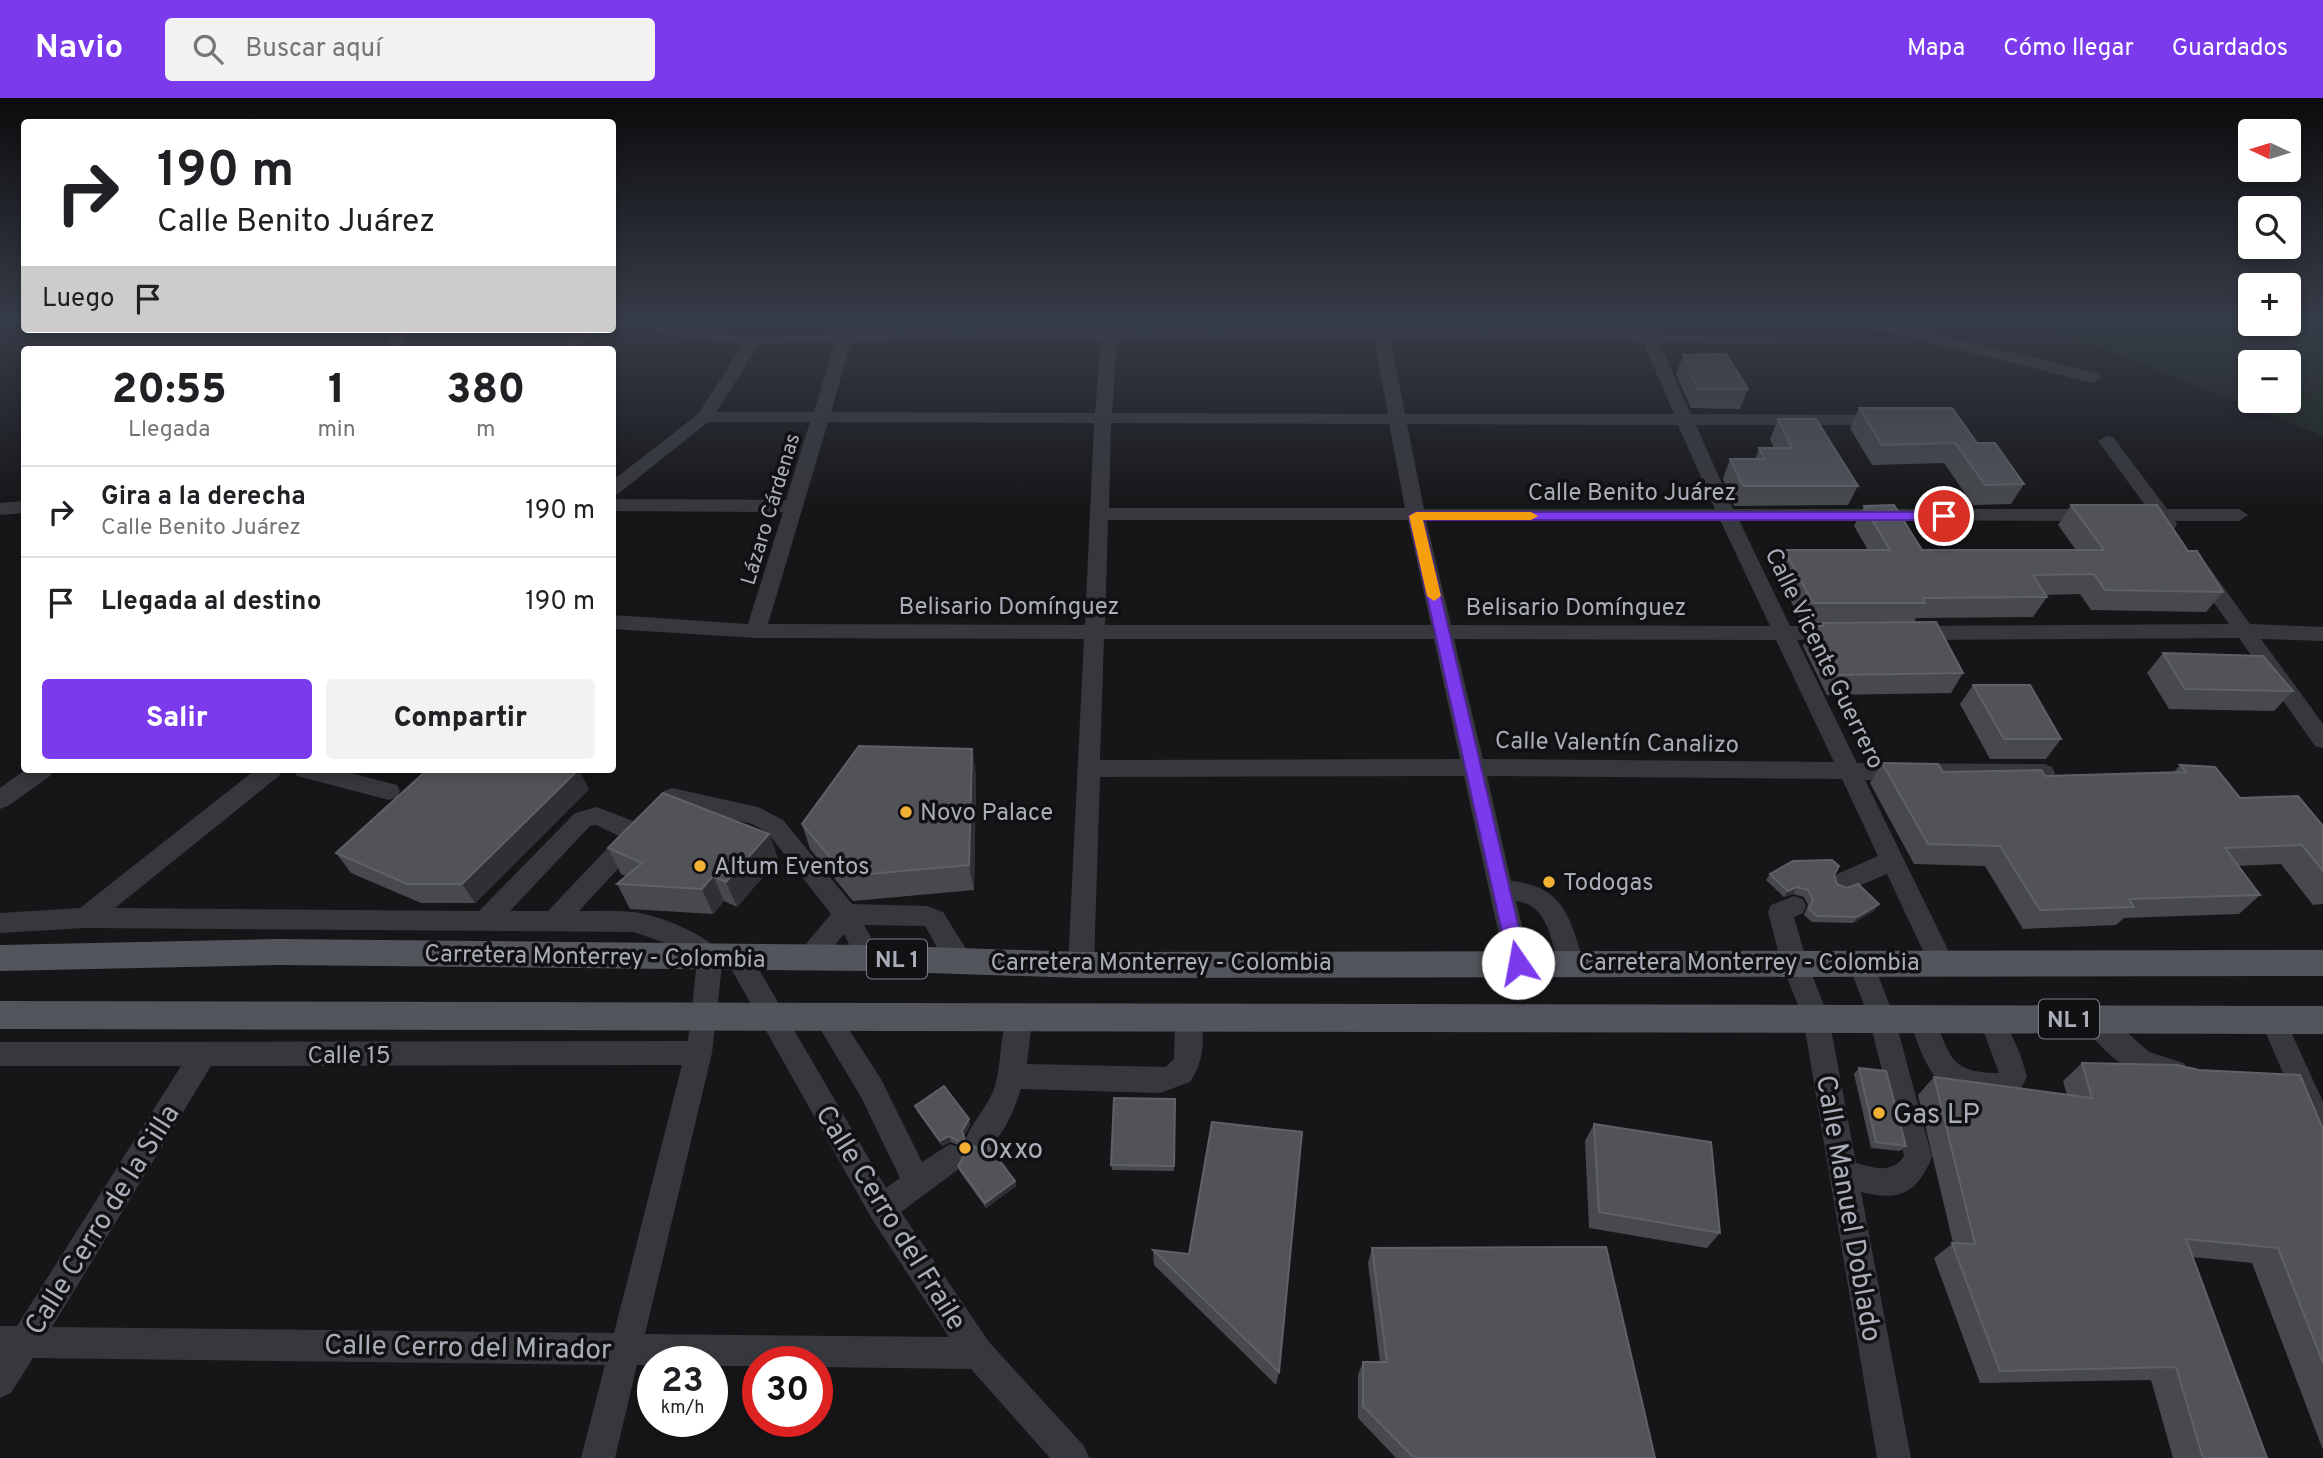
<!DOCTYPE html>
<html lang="es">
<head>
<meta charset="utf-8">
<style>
	body { margin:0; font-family:Overpass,sans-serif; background:#f2f2f2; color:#202124; height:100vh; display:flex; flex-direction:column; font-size:26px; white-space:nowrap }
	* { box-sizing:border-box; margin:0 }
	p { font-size:23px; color:#757577 }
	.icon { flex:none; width:38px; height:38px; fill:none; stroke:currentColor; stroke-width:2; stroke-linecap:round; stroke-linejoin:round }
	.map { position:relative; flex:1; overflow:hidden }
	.details { position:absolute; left:21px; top:248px; width:595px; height:427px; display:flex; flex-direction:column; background:#fff; border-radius:7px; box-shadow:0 4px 10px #0003 }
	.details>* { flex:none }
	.top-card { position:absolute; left:21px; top:21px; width:595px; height:214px; border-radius:7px; box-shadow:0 4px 10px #0003; background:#fff; color:#202124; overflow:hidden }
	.needle { width:46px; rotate:274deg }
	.fabs { position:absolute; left:2238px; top:21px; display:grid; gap:14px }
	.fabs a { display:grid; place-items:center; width:63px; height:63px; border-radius:7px; background:#fff; box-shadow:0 4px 10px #0003; font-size:35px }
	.speed { position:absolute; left:637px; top:1248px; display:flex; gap:14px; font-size:35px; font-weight:700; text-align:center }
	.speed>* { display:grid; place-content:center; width:91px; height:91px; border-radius:50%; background:#fff; box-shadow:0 4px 10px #0003; line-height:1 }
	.speed small { font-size:18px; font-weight:400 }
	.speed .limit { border:10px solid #d22; background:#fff; color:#111 }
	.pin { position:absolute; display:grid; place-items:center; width:60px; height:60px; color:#fff; margin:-30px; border:4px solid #fff; border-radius:50%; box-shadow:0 2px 7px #0007 }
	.me { position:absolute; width:77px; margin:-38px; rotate:348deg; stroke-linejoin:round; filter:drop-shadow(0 0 5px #0008) }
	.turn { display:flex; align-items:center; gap:24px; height:147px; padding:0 21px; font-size:32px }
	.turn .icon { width:91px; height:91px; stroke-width:2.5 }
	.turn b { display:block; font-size:49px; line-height:60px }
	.then { display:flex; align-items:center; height:66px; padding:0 21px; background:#0003; gap:14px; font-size:26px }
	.eta { display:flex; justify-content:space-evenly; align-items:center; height:119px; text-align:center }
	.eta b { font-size:42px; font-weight:800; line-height:49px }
	.button { display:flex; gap:14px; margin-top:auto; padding:14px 21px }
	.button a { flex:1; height:80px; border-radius:7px; background:#7c3aed; color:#fff; font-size:28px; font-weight:800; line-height:80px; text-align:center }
	.button a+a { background:#f2f2f2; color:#202124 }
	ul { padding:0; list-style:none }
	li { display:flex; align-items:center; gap:21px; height:91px; padding:0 21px; border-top:2px solid #e0e0e0 }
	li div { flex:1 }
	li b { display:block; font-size:26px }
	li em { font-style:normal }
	header { display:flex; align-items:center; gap:42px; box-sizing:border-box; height:98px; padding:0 35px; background:#7c3aed; color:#fff }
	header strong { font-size:33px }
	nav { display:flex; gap:38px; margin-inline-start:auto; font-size:24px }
	.search { width:490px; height:63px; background:#f2f2f2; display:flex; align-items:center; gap:18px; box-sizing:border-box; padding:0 24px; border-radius:7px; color:#757577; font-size:26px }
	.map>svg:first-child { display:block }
	.green { fill:#1e261f; fill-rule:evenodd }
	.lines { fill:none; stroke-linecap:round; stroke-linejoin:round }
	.minor { fill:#37383d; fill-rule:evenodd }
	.major { fill:#53555c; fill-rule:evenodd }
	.wall { fill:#47494d }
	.shaded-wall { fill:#2f3033 }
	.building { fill:#525359; stroke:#5f6168; stroke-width:2 }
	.route { fill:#7c3aed; stroke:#51269a; stroke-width:2 }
	.slow { fill:#f59e0b }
	.poi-dot { fill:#f2b134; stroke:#111113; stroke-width:2.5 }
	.labels { text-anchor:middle; stroke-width:7; stroke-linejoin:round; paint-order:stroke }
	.far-street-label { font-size:21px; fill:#a8adb8; stroke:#111113 }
	.shield { fill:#111113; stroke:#7b7e86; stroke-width:2 }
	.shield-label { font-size:23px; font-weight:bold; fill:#a8adb8 }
	.street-label { font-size:24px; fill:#a8adb8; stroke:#111113 }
	.poi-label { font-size:24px; fill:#a8adb8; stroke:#111113; text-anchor:start }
	.near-poi-label { font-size:28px; fill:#a8adb8; stroke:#111113; text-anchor:start }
	.near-street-label { font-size:28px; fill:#a8adb8; stroke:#111113 }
</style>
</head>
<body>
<header>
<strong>Navio</strong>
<div class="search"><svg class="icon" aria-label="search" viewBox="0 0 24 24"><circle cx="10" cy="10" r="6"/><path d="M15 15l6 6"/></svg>Buscar aquí</div>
<nav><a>Mapa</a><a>Cómo llegar</a><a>Guardados</a></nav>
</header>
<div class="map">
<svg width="2323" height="1360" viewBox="0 0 2323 1360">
	<rect width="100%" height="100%" fill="#161618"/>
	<path class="green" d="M2021 222H2250V226H2289V222H2323V338L2102 250ZM2250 264H2289V303H2250Z"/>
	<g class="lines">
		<g class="minor">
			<path d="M640 222C662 221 681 231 703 233 748 238 793 235 838 235L842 222H858L854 235 1102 233 1103 222H1119L1118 233 1372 231 1370 222H1386L1388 231 1639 234 1633 222H1649L1655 235 1778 238 1780 241 1772 246 1659 244 1691 316 1883 317 1892 322 1883 327H1696L1733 411H2093L2102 417 2093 423 1739 422 1790 528H1838L1845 530 1848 535 1845 540 1797 542 1857 665 2044 666 2052 669 2055 675 2052 681 2044 684 1865 682 1954 864 1950 872 1941 875 1932 872 1887 776 1844 794 1835 791 1832 784 1835 777 1878 758 1842 681 1487 678 1511 783C1565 788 1570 821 1584 865L1580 873 1571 876 1562 873C1549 847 1552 808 1516 803L1531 865 1527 873 1518 876 1509 873 1505 865 1464 678 1100 679 1094 867 1090 875 1081 878 1072 875 1068 867 1084 541 756 540 612 531V517L748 526 783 414 612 413V401L786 402 810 324H708L618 396 612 397V383L698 316 744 245C715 244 661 244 640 222ZM1374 241 1388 316 1112 315 1117 242ZM1390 241 1643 244 1674 316H1405ZM1101 243 1095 315 831 314 851 244ZM835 244 814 314H716L760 245ZM828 324 1094 325 1085 527 768 526ZM1111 325 1389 326 1405 410H1109ZM1407 326 1678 327 1715 411H1424ZM1108 422H1408L1431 527H1105ZM1426 422H1720L1770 528 1451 527ZM1104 541H1434L1460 661 1100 662ZM1454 541 1776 542 1834 664 1483 661Z"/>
			<polygon points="1839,222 1888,224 2099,276 2101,280 2093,285 1888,234 1847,227"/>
			<polygon points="395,231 411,231 402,252 386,252"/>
			<polygon points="583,231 601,231 576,252 558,252"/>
			<path d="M2107 338 2113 339 2167 411H2239L2248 417 2239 423H2175L2177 426 2175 430C2165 433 2162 431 2156 423L2127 421 2125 417 2127 413 2148 411 2098 343Z"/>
			<polygon points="24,403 24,415 0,417 0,405"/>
			<polygon points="2202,468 2209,469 2250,526 2323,529 2323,543 2261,541 2323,626 2323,650 2315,648 2239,540 1910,542 1903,540 1900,535 1903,530 1910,528 2229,526 2192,474 2195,469"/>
			<polygon points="25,672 53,672 50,678 8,708 0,711 0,690"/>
			<path d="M255 672H282L279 678 115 810 479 813 575 715 597 709 638 725 643 741 639 748 579 813C596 813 615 812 633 814 656 816 713 838 723 859L712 955 645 1236 949 1239 872 1121 729 867 725 859 729 851 738 848 747 851 886 1090 900 1080 861 999 819 929 815 921 819 913 828 909 837 913 881 981 922 1064 950 1046 960 1050 964 1060 960 1070 901 1114 989 1244 1084 1348 1089 1360H1050L971 1271 817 1269V1264H758V1268H712V1264H653V1267H637L615 1360H581L605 1267 33 1260 11 1295 0 1300V1228H17L181 968H0V944L688 943 697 864 665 845 634 834 85 830 0 835V815L80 810ZM596 727 619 738 548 813H510L590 728ZM682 967 614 1235 52 1229 211 968Z"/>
			<polygon points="294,672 339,672 397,687 400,693 397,699 389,702 297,678"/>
			<path d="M672 690 758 709 783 722 852 806 927 808 943 814 973 862 969 870C946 878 936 845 925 828L864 827 882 860 878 868 869 871 860 868 844 836C831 850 819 875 798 868L794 860 831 816 767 734 752 726 664 705 660 699 664 693Z"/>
			<path d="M1794 798 1803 801 1806 808 1803 815 1794 819 1807 864 1829 920 1856 1065C1874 1070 1892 1076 1904 1058L1869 921 1848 864 1852 856 1861 853 1870 856 1895 921 1932 1059C1917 1095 1900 1104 1861 1094L1911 1360H1877L1803 920 1781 864 1768 814 1771 807Z"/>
			<path d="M1019 909 1028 913 1032 921 1027 966 1166 969 1174 961 1175 921 1179 913 1188 909 1197 913C1207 934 1204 965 1190 984L1160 995 1021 991C1014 1012 1002 1045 980 1053L970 1049 966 1040C974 1021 989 1007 995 988 1002 964 999 935 1010 913Z"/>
			<path d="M1922 909 1931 913C1951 954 1945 975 1999 975L1979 921 1983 913 1992 909 2001 913 2020 956 2027 978 2018 997C2005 1001 1993 1001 1980 1000 1931 994 1924 962 1909 921L1913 913Z"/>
			<path d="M2094 909 2103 913 2149 954 2184 965 2188 974 2184 983C2149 996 2095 951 2081 921L2085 913Z"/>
			<polygon points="2273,910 2282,914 2323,1004 2323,1048 2313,1044 2260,922 2264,914"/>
		</g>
		<g class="major">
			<polygon points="279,841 869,847 1081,854 2323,852 2323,878 1081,880 869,873 279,867 0,873 0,847"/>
			<polygon points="0,903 2323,908 2323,936 0,931"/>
		</g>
	</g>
	<g class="wall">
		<polygon points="1683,257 1748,291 1740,311 1691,310 1676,276"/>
		<polygon points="1859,310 1977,345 2024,386 2011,406 1973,407 1944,365 1872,367 1850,330"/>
		<polygon points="1778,321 1858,388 1848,407 1734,408 1723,381 1730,361 1755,361 1759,350 1774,350 1770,341"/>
		<polygon points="2071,407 2188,453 2223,494 2206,514 2091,512 2080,496 2046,497 2047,499 2033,519 1916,520 1914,524 1963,575 1951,595 1827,597 1803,548 1813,528 1821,528 1822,525 1802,525 1775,472 1784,452 1868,452 1854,428 1864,408 1922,452 2076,452 2058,427"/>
		<polygon points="2163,555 2293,593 2274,613 2169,611 2147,575"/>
		<polygon points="1973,587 2061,641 2046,661 1990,661 1960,606"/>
		<polygon points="972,651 976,677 974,792 853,803 810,751 802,726"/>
		<polygon points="1882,665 1943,674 2045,678 2174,674 2180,667 2240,700 2323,728 2323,806 2313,807 2281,766 2238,768 2260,797 2239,816 2124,820 2116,827 2023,831 1985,768 1914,766 1870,685"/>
		<polygon points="589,691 475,805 421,805 351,775 336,755"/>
		<polygon points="769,736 778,761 737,809 724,803 713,816 630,811 617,786 626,778 621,776 608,750"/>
		<polygon points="1770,776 1834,777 1837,786 1875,812 1853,825 1812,824 1804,817 1808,807 1804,799 1793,796 1784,799 1766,782"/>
		<polygon points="2082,965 2323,1031 2323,1352 2252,1165 2193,1159 2267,1360 2173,1360 2151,1282 1980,1285 1934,1160 1953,1145 1918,997 1934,979 2067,997 2063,983"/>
		<polygon points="1859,970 1906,1048 1900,1053 1871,1050 1854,976"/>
		<polygon points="1175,1001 1174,1073 1112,1072 1111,1067"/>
		<polygon points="915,1008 969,1021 970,1027 964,1038 966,1045 1015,1083 1016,1088 986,1110 960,1074 958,1068 965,1056 962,1049 951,1044 942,1048 917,1013"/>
		<polygon points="1594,1026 1720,1135 1707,1150 1589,1130 1585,1043"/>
		<polygon points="1372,1150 1655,1360 1396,1360 1358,1320 1358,1277 1363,1264 1380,1264 1368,1165"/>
		<polygon points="1153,1152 1279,1274 1276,1287 1154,1167"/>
	</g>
	<g class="shaded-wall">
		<polygon points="972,651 976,677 974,792 969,767"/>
		<polygon points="579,672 589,691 475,805 462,786"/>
		<polygon points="769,736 778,761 737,809 726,784"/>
		<polygon points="713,778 724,803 713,816 702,791"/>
		<polygon points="1797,789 1793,796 1784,799 1788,793"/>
		<polygon points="1879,806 1875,812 1853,825 1857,819"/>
		<polygon points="969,1021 970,1027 964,1039 962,1033"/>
		<polygon points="949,1038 951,1044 942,1048 940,1043"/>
		<polygon points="1015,1083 1016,1088 986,1110 985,1105"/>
	</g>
	<g class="building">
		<polygon points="1726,256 1748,291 1698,291 1683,257"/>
		<polygon points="1859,310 1952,310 1977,345 1995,345 2024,386 1985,387 1955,345 1882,347"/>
		<polygon points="1778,321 1816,321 1858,388 1743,388 1730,361 1764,361 1759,350 1792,350"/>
		<polygon points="1894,407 1922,452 2104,452 2071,407 2157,407 2188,453 2197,453 2223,494 2105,492 2094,476 2033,477 2047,499 1923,500 1925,505 1813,505 1784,452 1890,452 1864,408"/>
		<polygon points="1936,524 1963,575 1838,577 1813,528 1824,528 1823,525"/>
		<polygon points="2163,555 2263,558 2293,593 2185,591"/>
		<polygon points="1973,587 2030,587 2061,641 2004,641"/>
		<polygon points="859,648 972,651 969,767 846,778 802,726"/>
		<polygon points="1882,665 1938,666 1943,674 2041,672 2045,678 2186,674 2180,667 2215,669 2240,700 2298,698 2323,728 2323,773 2302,747 2225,750 2260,797 2129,801 2134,809 2040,812 2000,748 1928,746"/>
		<polygon points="427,672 578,672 462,786 407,786 336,755"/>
		<polygon points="663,695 769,736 726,784 713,778 702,791 617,786 642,765 608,750"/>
		<polygon points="1832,762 1839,768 1834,777 1837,786 1847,790 1858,786 1879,806 1857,819 1817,818 1809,811 1813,801 1808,792 1797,789 1788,793 1770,776 1793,763"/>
		<polygon points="2082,965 2177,967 2199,972 2300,977 2323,1031 2323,1265 2278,1150 2186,1141 2267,1360 2203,1360 2176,1269 2000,1273 1952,1145 1975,1146 1934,979 2092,1000"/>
		<polygon points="1859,970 1886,973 1906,1048 1876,1044"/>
		<polygon points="944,988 969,1021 962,1033 966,1045 978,1050 987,1046 1015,1083 985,1105 958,1068 965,1056 961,1044 949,1038 940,1043 915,1008"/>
		<polygon points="1114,1000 1175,1001 1174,1068 1111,1067"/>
		<polygon points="1212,1024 1302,1034 1279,1274 1153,1152 1189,1156"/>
		<polygon points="1594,1026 1711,1044 1720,1135 1599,1114"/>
		<polygon points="1606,1149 1655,1360 1414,1360 1363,1308 1363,1264 1387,1264 1372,1150"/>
	</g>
	<linearGradient id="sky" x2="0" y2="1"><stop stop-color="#0c0c0d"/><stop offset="0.54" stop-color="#363c48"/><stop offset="1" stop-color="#363c48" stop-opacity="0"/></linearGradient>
	<rect width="2323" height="412" fill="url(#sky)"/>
	<polygon class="route" points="1416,414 1944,414 1951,418 1944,422 1423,422 1527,865 1524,870 1518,872 1512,870 1509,865 1409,418"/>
	<polygon class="slow" points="1416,414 1531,414 1538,418 1531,422 1423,422 1441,498 1434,503 1427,498 1409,418"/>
	<g class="poi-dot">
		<circle cx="906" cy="714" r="7"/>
		<circle cx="700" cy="768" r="7"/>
		<circle cx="1549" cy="784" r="7"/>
		<circle cx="1879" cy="1015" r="7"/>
		<circle cx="965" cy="1050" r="7"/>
	</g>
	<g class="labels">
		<g class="far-street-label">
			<text transform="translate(770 411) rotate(-73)" y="7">Lázaro Cárdenas</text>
		</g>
		<g class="shield">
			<rect x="867" y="841.5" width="60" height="39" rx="5"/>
			<rect x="2039" y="901.5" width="60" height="39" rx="5"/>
		</g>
		<g class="shield-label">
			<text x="897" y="869">NL 1</text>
			<text x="2069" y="929">NL 1</text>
		</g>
		<g class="street-label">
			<text x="1632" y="402">Calle Benito Juárez</text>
			<text x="1009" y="516">Belisario Domínguez</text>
			<text x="1576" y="517">Belisario Domínguez</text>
			<text transform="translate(1825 560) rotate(64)" y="8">Calle Vicente Guerrero</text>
			<text transform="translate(1617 644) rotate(1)" y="8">Calle Valentín Canalizo</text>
			<text transform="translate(595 858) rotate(1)" y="8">Carretera Monterrey - Colombia</text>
			<text x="1161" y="872">Carretera Monterrey - Colombia</text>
			<text x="1749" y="872">Carretera Monterrey - Colombia</text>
			<text x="349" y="965">Calle 15</text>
		</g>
		<g class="poi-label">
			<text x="920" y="722">Novo Palace</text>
			<text x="714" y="776">Altum Eventos</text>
			<text x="1563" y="792">Todogas</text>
		</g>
		<g class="near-poi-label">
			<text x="1893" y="1025">Gas LP</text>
			<text x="979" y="1060">Oxxo</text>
		</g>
		<g class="near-street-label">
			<text transform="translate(1850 1110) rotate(80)" y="10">Calle Manuel Doblado</text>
			<text transform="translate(892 1119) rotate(58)" y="10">Calle Cerro del Fraile</text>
			<text transform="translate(101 1121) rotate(-58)" y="10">Calle Cerro de la Silla</text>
			<text transform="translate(468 1248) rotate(1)" y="10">Calle Cerro del Mirador</text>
		</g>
	</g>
</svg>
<div class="fabs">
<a><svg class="needle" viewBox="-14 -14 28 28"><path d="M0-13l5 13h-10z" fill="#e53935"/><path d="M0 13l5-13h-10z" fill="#757577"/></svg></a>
<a><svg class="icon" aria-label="search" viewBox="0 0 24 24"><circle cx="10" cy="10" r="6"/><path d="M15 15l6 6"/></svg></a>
<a>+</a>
<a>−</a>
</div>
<div class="speed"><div>23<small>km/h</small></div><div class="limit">30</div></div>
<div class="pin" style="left:1944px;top:418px;background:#d93025"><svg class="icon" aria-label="arrive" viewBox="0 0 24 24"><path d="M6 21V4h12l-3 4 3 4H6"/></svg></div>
<svg class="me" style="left:1518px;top:865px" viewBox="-20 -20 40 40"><circle r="19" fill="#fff"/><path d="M0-13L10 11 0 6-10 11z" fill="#7c3aed"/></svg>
<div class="top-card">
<div class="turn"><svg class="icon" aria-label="right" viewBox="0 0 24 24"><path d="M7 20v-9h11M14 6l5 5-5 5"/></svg><div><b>190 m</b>Calle Benito Juárez</div></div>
<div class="then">Luego<svg class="icon" aria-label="arrive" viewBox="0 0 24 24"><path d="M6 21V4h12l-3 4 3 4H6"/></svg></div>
</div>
<section class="details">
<div class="eta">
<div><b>20:55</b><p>Llegada</p></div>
<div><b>1</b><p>min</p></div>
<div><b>380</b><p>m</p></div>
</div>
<ul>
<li><svg class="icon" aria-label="right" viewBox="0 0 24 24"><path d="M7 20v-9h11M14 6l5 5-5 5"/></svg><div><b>Gira a la derecha</b><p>Calle Benito Juárez</p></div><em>190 m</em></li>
<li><svg class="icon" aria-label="arrive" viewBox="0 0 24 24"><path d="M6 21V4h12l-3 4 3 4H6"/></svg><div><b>Llegada al destino</b></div><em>190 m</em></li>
</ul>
<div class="button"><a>Salir</a><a>Compartir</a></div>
</section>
</div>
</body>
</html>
